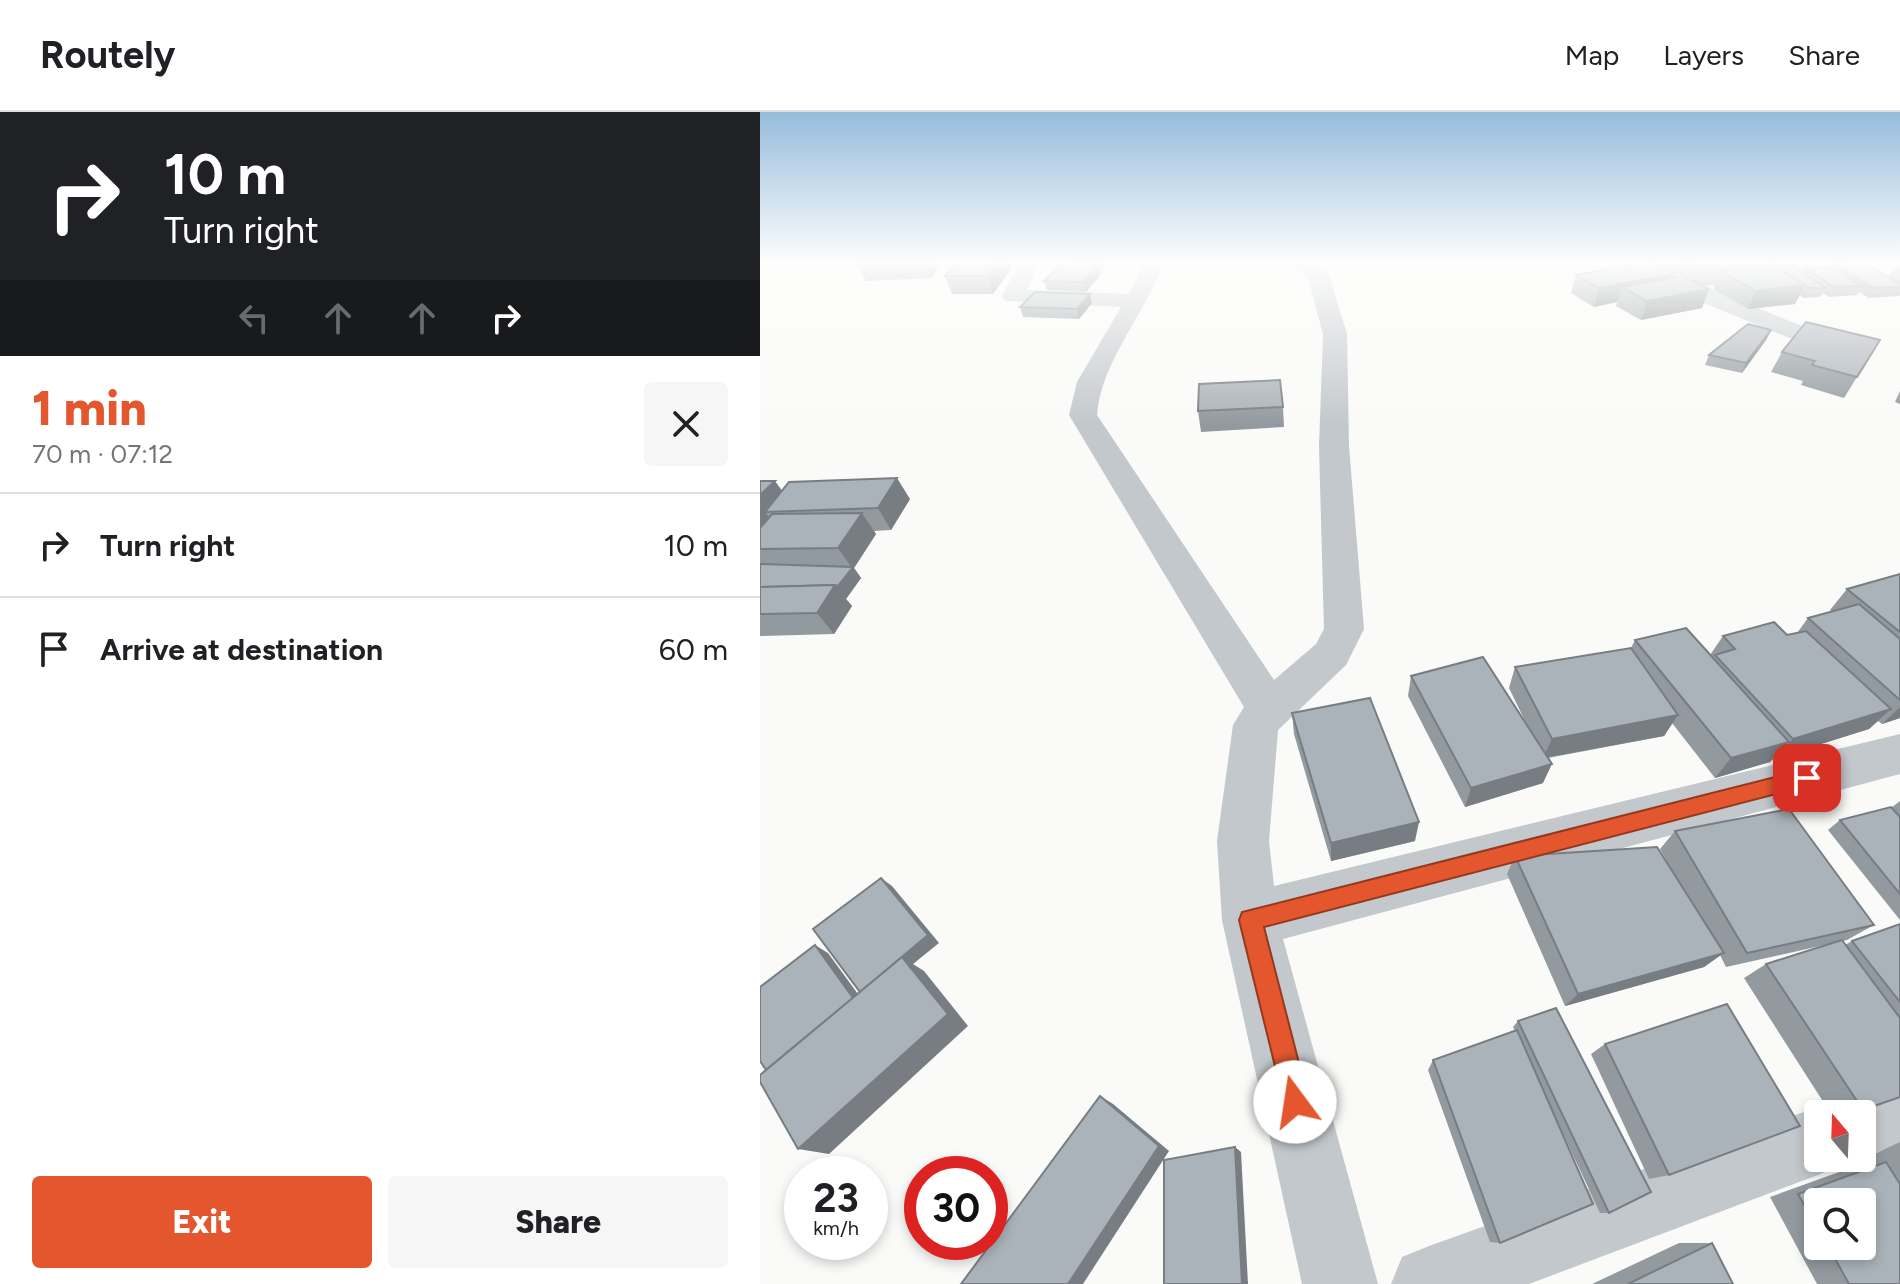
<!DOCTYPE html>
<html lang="en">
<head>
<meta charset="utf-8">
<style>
	body { margin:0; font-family:Figtree,sans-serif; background:#f6f6f6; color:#202124; height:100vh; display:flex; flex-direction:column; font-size:30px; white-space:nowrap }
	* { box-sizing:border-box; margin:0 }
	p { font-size:26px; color:#757577 }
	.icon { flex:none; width:44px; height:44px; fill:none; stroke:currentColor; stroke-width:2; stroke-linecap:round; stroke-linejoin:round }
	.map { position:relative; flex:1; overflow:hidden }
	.side { display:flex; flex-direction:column; background:#fff; width:760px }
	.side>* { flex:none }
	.hud { background:#202124; color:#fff; overflow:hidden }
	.needle { width:52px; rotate:341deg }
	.controls { position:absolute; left:1044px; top:988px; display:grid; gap:16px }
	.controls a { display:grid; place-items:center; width:72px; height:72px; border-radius:8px; background:#fff; box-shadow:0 4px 12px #0003; font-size:40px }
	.speed { position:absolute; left:24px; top:1044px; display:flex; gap:16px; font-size:40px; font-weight:700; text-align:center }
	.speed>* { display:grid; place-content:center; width:104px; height:104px; border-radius:50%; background:#fff; box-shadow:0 4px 12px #0003; line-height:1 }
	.speed small { font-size:20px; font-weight:400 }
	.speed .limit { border:12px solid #d22; background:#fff; color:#111 }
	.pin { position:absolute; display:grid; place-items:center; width:68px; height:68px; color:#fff; margin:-34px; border-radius:16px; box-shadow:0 4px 12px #0006 }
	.me { position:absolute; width:88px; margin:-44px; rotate:346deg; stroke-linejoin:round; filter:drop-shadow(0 0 6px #0008) }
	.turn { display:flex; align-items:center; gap:28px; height:168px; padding:0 32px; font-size:36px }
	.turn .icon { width:104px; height:104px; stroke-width:2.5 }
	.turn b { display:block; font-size:56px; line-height:68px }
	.lanes { display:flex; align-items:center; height:76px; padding:0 32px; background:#0003; justify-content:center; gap:40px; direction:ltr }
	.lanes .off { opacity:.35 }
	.round { display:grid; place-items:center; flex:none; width:84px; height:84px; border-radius:8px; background:#f6f6f6 }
	.headline { display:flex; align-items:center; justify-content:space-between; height:136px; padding:0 32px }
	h1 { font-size:48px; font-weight:800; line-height:60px; color:#e4572e }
	.primary-button { display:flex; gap:16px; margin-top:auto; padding:16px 32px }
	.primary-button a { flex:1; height:92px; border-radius:8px; background:#e4572e; color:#fff; font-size:32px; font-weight:800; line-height:92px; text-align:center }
	.primary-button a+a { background:#f6f6f6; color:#202124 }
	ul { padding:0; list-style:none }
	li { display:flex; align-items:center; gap:24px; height:104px; padding:0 32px; border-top:2px solid #e0e0e0 }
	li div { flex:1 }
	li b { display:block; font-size:30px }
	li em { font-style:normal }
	header { display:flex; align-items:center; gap:48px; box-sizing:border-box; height:112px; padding:0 40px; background:#fff; border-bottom:2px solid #e0e0e0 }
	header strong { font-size:38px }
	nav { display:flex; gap:44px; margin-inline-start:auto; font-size:28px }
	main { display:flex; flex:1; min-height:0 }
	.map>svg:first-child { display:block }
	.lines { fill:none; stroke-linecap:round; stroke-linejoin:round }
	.street { fill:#c3c8cc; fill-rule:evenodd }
	.wall { fill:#929a9f; fill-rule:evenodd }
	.shaded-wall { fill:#777d82 }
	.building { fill:#aab3b9; stroke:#777d82; stroke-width:2 }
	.route { fill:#e4572e; stroke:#94391e; stroke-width:2 }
</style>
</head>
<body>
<header>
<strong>Routely</strong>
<nav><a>Map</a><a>Layers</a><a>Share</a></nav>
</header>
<main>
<section class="side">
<div class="hud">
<div class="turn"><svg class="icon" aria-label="right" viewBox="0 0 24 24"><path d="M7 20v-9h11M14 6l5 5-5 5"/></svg><div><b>10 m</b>Turn right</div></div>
<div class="lanes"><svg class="icon off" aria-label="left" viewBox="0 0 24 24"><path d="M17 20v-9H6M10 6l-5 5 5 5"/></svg><svg class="icon off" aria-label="ahead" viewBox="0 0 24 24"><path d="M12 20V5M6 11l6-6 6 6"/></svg><svg class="icon off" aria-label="ahead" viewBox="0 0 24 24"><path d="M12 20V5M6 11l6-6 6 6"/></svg><svg class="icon" aria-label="right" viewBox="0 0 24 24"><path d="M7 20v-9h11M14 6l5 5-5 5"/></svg></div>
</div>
<div class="headline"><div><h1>1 min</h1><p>70 m · 07:12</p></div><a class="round"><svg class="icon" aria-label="close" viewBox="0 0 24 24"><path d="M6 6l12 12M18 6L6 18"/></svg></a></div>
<ul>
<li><svg class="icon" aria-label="right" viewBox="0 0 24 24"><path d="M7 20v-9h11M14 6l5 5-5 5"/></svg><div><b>Turn right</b></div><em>10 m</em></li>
<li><svg class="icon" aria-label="arrive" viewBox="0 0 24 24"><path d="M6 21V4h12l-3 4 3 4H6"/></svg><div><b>Arrive at destination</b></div><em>60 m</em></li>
</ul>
<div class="primary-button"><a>Exit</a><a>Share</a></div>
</section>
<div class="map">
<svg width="1140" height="1172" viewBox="0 0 1140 1172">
	<rect width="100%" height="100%" fill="#fafaf8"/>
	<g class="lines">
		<g class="street">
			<path d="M260 149H280L267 178 369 182 384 149H404C387 200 341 249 337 303L514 568 556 532 564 517 559 334 563 222 548 166 530 149H553L569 163 587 222 589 334 604 517 586 553 518 618 509 729 514 774 1140 622V662L523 827 618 1172H542L462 808 457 729 473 613 484 595 309 303 317 270 361 195 245 189 242 184Z"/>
			<polygon points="890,149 983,149 973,155 904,158 1067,224 1070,229 1067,234 1049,234 890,169 880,156"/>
			<polygon points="1140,966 1140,1032 1102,1046 1102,1002 1058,1002 1058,1046 1085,1046 1082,1053 1058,1063 769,1172 631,1172 642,1145 669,1134 1058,995 1073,1001 1078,989"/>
		</g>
	</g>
	<g class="wall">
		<polygon points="99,149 181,149 182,151 171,166 106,169 97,151"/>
		<polygon points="198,149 249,149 252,156 233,182 192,182 185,164"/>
		<polygon points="304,149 349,152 340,158 341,162 326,180 287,178 284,169"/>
		<polygon points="919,149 1027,149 1042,160 1044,156 1070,155 1072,151 1128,165 1134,156 1140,155 1140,183 1139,184 1109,186 1099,180 1097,183 1069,185 1063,181 1060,185 1043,186 1040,183 1035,192 988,197 953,177 955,173 941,174 949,177 942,196 881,208 856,194 857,190 834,195 811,181 816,163 915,166 935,170 915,160"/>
		<polygon points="332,191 319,207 263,205 260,195"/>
		<polygon points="1011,218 1006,228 982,261 945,253 949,243"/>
		<polygon points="1120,228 1084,286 1041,273 1043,269 1011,260 1022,240"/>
		<polygon points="1140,279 1140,292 1135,290"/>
		<polygon points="523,295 524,315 441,320 438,299"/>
		<polygon points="0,369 22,379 150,387 131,418 114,419 116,422 94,456 101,466 86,487 92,494 74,522 0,524"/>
		<polygon points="1140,462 1140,606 1122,612 1118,609 1109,617 1014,646 1010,650 955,666 912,611 904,624 788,646 783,671 705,695 648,584 651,564 765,609 749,576 755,555 871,536 875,528 950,543 963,524 1027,523 1037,521 1048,506 1072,500 1070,498 1087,477"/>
		<polygon points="532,601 655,729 571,749 534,622"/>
		<polygon points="1140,689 1140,808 1068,718 1080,708 1131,696"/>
		<polygon points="915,719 1114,813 1087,828 1083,829 1085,833 1092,829 1140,812 1140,985 1103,998 1086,1002 1071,1002 984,866 1006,852 1069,832 966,855 960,843 944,855 805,894 747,762 755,744 911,757 900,737"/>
		<polygon points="758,909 849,1101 840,1101 798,1011 740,1131 730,1130 668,958 673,948 755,919 753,915"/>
		<polygon points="845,932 909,1063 889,1067 831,942"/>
		<path d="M1140 1030V1172H1057L1010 1085 1093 1055 1110 1052 1106 1046ZM1058 1090 1102 1134H1058Z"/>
		<polygon points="919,1131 952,1131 973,1172 832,1172"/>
	</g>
	<g class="shaded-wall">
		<polygon points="164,149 181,149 182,151 171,166"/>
		<polygon points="238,149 249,149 252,156 233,182 227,164"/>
		<polygon points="339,149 351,149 340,158 341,162 326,180 324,170 337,155 336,151"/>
		<polygon points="917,161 910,180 862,175 857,190 834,195 839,176"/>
		<polygon points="1045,173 1035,192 988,197 996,179"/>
		<polygon points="949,177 942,196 881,208 887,189"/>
		<polygon points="330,182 332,191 319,207 317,197"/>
		<polygon points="1011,218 1006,228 982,261 986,251"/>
		<polygon points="137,366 150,387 131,418 118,396"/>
		<polygon points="15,369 31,391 5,400 12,409 0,425 0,383"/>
		<polygon points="102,401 116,422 94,456 101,466 86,487 92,494 74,522 57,501 75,473 92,456 78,436"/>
		<polygon points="1140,595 1140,606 1122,612"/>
		<polygon points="1131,597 1109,617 1014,647 1033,627"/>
		<polygon points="918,603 904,624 783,646 792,627"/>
		<polygon points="1029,630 1010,650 955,666 971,646"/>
		<polygon points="792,652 783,671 705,695 711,676"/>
		<polygon points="659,710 655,729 571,749 571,731"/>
		<polygon points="121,766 132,774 179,831 153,852 164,859 208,914 69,1042 38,1037 113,886"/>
		<polygon points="55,833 68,841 106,893 22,963"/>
		<polygon points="964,841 944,855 805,894 818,882"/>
		<polygon points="340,984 353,992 409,1039 323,1172 308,1172"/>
		<polygon points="475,1035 481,1040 488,1172 482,1172"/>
	</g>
	<g class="building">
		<polygon points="99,149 154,149 97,151"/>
		<polygon points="198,149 238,149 227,164 185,164"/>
		<polygon points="304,149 339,149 336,151 307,150 339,153 324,170 284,169"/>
		<polygon points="891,149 917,161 839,176 816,163"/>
		<polygon points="934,149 1009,149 1014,152 948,156"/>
		<polygon points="1010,149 1027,149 1065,176 1048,176"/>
		<polygon points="1102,149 1140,172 1140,175 1114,176 1072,151"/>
		<polygon points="1015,155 1045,173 996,179 961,159"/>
		<polygon points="1071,155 1102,174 1074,175 1044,156"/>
		<polygon points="922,164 949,177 887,189 862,175"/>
		<polygon points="275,180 330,182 317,197 260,195"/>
		<polygon points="1046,210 1120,228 1097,265 1052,253 1055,249 1022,240"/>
		<polygon points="988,212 1011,218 986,251 949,243"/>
		<polygon points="520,268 523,295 438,299 439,272"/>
		<polygon points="137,366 118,396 5,400 29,370"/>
		<polygon points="0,369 15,369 0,383"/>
		<polygon points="102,401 78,436 0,437 0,416 12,402"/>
		<polygon points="0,452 93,455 77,475 75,473 0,475"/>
		<polygon points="1140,462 1140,520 1087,477"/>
		<polygon points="75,473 57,501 0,502 0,475"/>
		<polygon points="1099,492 1140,527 1140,588 1048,506"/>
		<polygon points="1014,510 1027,523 1046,519 1131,597 1033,627 955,543 975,537 963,524"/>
		<polygon points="926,516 1029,630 971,646 875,528"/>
		<polygon points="871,536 918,603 792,627 755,555"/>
		<polygon points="723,545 792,652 711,676 651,564"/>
		<polygon points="610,586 659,710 571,731 532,601"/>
		<polygon points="1131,695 1140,705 1140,782 1080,708"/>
		<polygon points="1029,697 1114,813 987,841 915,719"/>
		<polygon points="897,735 964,841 818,882 755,744"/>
		<polygon points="121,766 168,823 100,880 53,817"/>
		<polygon points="1140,812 1140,890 1092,829"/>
		<polygon points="1082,828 1140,906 1140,985 1103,998 1006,852"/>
		<polygon points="55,833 93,886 6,958 0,949 0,875"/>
		<polygon points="142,845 188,902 38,1037 0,970 0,963"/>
		<polygon points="967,892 1040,1014 909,1063 845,932"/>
		<polygon points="796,896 891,1080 849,1101 758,909"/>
		<polygon points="757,918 833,1092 740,1131 673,948"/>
		<polygon points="340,984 399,1034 308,1172 201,1172"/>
		<polygon points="475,1035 482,1172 404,1172 404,1048"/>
		<polygon points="1126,1050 1140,1072 1140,1172 1089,1172 1068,1134 1102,1134 1102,1090 1058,1090 1058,1117 1038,1082"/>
		<polygon points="952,1131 973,1172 868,1172"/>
	</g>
	<linearGradient id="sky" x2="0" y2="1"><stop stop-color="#96bcdc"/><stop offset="0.48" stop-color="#fdfdfc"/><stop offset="1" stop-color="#fdfdfc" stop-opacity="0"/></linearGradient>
	<rect width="1140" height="313" fill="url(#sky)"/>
	<polygon class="route" points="1047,657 1057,666 1047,674 504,815 549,990 545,999 535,1003 526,999 479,808 482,800"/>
</svg>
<div class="controls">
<a><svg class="needle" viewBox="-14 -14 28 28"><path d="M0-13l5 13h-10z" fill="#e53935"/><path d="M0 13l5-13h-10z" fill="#757577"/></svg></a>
<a><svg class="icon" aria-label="search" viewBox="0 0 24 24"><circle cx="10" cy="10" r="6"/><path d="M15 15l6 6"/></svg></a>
</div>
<div class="speed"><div>23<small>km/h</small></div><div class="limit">30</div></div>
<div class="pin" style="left:1047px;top:666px;background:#d93025"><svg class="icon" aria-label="arrive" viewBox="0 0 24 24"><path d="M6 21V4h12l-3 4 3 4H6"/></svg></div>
<svg class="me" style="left:535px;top:990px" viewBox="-20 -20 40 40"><circle r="19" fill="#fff"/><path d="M0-13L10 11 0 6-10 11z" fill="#e4572e"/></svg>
</div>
</main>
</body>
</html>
